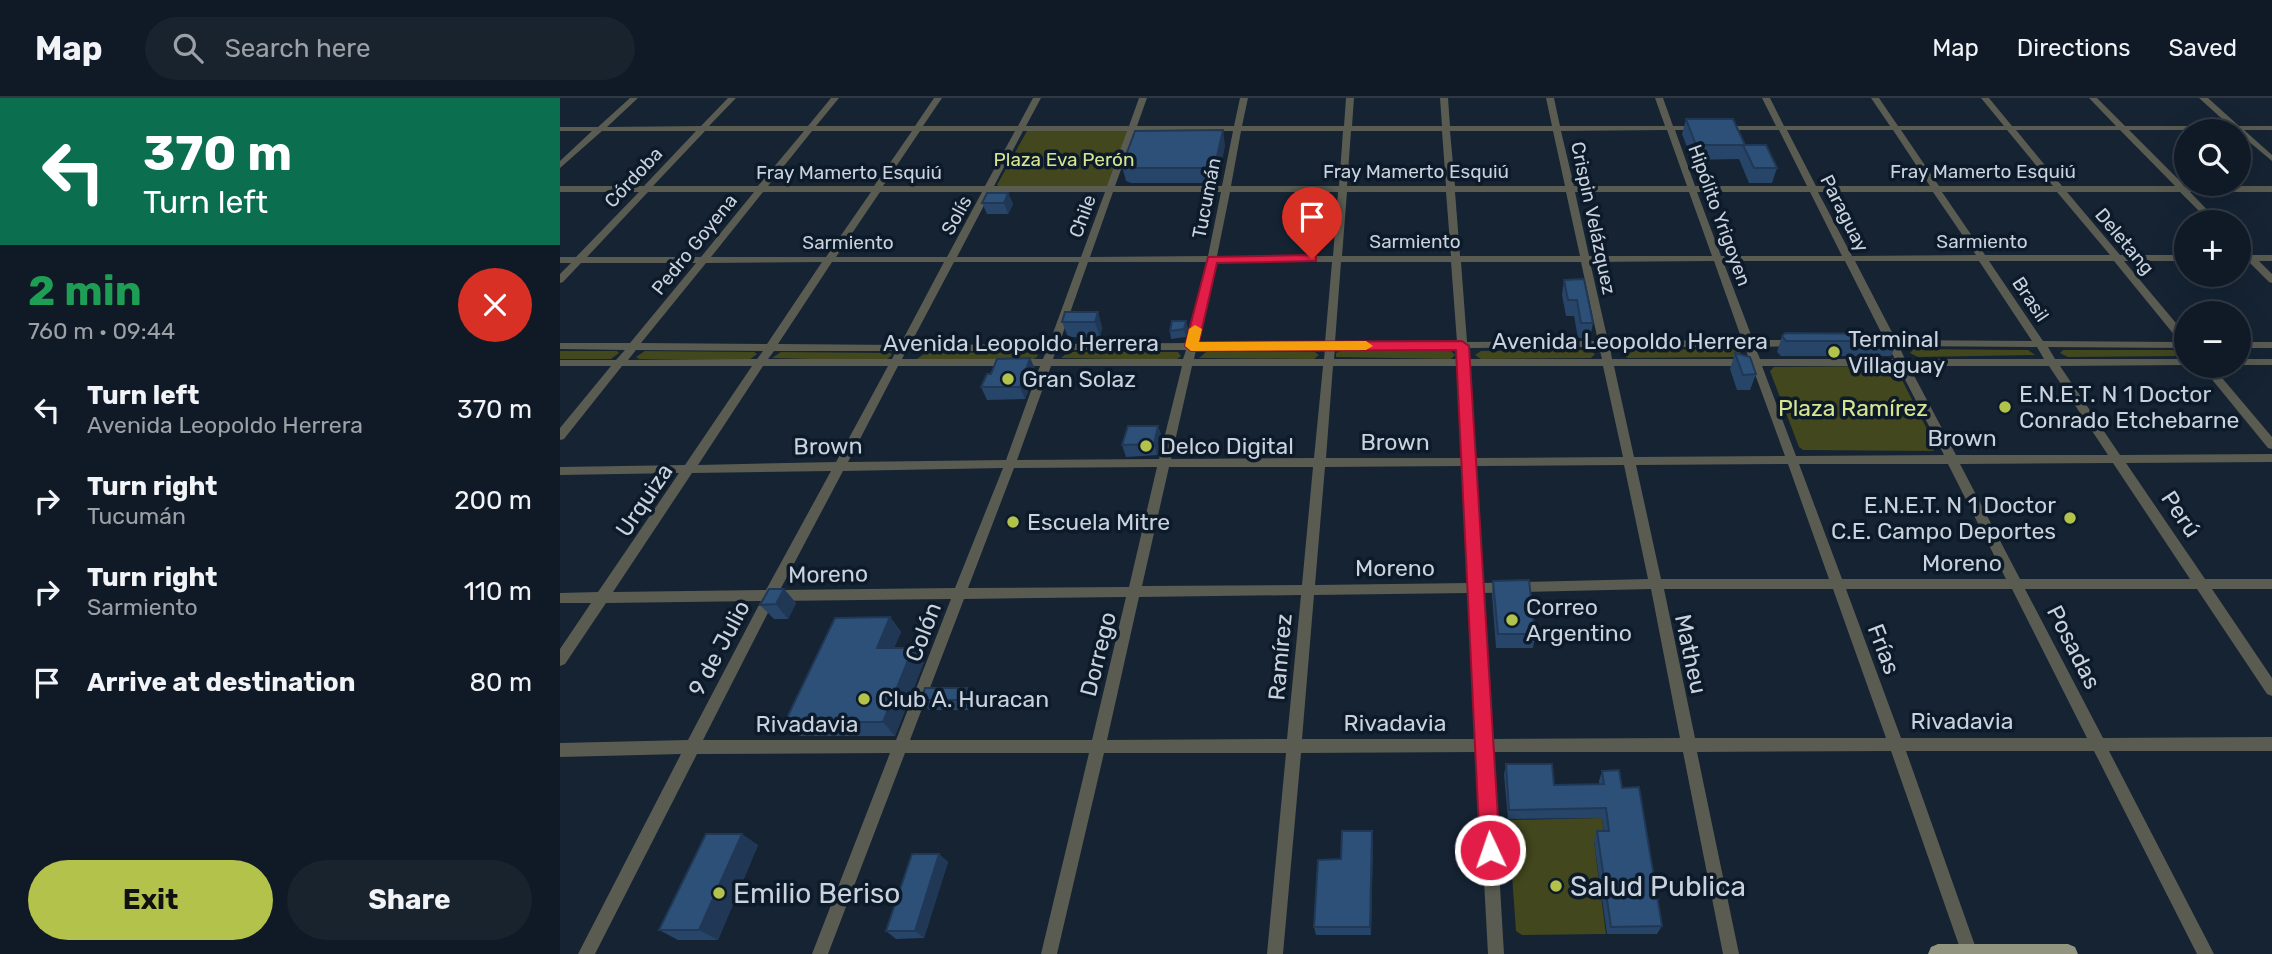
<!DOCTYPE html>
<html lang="en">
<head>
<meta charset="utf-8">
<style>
	body { margin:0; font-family:Rubik,sans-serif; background:#19232e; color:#f1f3f6; height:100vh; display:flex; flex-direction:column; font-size:26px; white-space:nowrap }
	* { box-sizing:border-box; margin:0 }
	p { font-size:23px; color:#9ca1a7 }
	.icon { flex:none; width:38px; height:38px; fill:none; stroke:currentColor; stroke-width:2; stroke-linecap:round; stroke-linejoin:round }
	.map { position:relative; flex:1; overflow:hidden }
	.panel { display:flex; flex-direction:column; background:#101a26; width:560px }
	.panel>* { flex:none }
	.top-card { background:#0b6e4f; color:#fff; overflow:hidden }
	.controls { position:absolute; left:1614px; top:21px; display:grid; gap:14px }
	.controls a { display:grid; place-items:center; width:77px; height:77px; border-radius:50%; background:#101a26; box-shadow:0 7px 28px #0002,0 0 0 2px #303843; font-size:35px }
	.pin { position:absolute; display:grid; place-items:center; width:60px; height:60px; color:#fff; margin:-72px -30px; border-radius:50% 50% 50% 0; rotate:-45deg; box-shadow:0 0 7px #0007 }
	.pin .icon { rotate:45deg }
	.me { position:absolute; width:77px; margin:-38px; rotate:357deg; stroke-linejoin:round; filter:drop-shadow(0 0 5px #0008) }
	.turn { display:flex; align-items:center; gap:24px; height:147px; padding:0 28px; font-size:32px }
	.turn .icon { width:91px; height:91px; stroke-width:2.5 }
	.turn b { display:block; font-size:49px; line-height:60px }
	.round { display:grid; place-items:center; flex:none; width:74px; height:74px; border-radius:37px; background:#19232e }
	.overview { display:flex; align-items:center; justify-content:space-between; height:119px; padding:0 28px }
	h1 { font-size:42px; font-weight:700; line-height:52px; color:#1e9e55 }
	.cta { display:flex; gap:14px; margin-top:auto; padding:14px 28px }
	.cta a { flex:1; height:80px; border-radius:42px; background:#b3c24b; color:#111; font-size:28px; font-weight:700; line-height:80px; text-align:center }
	.cta a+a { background:#19232e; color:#f1f3f6 }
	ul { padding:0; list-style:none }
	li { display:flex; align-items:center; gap:21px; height:91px; padding:0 28px }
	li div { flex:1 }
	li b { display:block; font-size:26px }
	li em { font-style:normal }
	header { display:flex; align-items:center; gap:42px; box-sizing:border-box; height:98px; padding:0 35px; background:#101a26; border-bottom:2px solid #303843 }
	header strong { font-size:33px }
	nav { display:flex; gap:38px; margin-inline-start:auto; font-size:24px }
	.search { width:490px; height:63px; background:#19232e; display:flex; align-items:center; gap:18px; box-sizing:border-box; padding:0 24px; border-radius:38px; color:#9ca1a7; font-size:26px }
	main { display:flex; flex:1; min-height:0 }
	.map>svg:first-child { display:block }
	.green { fill:#42471d }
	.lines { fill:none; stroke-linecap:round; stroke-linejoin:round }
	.minor { fill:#5a5c52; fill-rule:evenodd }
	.major { fill:#929681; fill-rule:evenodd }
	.wall { fill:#274568 }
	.shaded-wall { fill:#203855 }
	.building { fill:#2d5079; stroke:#203855; stroke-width:2 }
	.route { fill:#e11d48; stroke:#92132f; stroke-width:2 }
	.slow { fill:#f59e0b }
	.poi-dot { fill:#b3c24b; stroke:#0c1a29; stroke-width:2.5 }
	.labels { text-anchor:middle; stroke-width:7; stroke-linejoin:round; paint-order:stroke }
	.far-park-label { font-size:19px; fill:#d8e590; stroke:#0c1a29 }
	.far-street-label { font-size:19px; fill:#c9d2dd; stroke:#0c1a29 }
	.poi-label { font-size:23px; fill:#c9d2dd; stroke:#0c1a29; text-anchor:start }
	.street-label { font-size:23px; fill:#c9d2dd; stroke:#0c1a29 }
	.park-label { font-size:23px; fill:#d8e590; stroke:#0c1a29 }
	.near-poi-label { font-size:28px; fill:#c9d2dd; stroke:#0c1a29; text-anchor:start }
</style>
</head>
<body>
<header>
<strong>Map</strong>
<div class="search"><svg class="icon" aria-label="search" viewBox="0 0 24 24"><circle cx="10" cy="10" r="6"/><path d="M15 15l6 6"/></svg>Search here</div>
<nav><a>Map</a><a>Directions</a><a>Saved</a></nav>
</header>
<main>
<section class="panel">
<div class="top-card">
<div class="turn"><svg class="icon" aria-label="left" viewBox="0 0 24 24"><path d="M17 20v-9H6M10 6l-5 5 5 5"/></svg><div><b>370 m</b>Turn left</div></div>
</div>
<div class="overview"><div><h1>2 min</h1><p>760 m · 09:44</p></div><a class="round" style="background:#d93025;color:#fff"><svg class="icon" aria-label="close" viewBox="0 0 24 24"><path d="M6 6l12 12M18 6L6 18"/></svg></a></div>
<ul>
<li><svg class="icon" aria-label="left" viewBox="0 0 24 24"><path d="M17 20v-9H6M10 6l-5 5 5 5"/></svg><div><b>Turn left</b><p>Avenida Leopoldo Herrera</p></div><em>370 m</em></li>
<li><svg class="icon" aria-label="right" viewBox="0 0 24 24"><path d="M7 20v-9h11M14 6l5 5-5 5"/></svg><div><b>Turn right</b><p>Tucumán</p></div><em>200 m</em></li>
<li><svg class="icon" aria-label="right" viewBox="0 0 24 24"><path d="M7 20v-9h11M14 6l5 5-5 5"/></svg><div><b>Turn right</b><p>Sarmiento</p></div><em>110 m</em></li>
<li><svg class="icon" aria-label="arrive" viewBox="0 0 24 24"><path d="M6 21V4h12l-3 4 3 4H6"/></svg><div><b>Arrive at destination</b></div><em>80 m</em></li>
</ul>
<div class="cta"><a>Exit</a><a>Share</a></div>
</section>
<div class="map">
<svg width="1712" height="856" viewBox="0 0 1712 856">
	<rect width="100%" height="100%" fill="#152333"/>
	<g class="green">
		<polygon points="467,33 567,33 551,86 547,88 440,89 437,87"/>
		<polygon points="1175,251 1181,255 1178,259 1068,260 1061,256 1066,252"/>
		<polygon points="1354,251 1468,252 1475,257 1358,259 1350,255"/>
		<polygon points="1030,252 1035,256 1031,260 921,261 915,257 921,253"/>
		<polygon points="1503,252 1613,252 1621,258 1508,259 1500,255"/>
		<polygon points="0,253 57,253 59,255 51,261 0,261"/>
		<polygon points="85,253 194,254 197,256 189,262 79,261 76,259"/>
		<polygon points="781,253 891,253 895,257 891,261 776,259 776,255"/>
		<polygon points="221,254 330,255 332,257 325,263 212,260"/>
		<polygon points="475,254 478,258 472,262 357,261 365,255"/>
		<polygon points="508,254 618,254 621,258 616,262 501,260"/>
		<polygon points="646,254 755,254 759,257 754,261 639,260"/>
		<polygon points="1332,268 1336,270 1376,349 1373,353 1243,352 1239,349 1210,273 1214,269"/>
		<polygon points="1042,720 1045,742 1034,743 1046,836 962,837 956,833 948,722"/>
	</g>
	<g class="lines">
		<g class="minor">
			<path d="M70 0H78L47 29 141 28 168 0H176L149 28H248L271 0H279L256 28H355L374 0H382L363 28H458L473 0H481L466 28H569L579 0H587L577 28H674L680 0H688L682 28H784L786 0H794L792 28H882L880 0H888L890 28H992L986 0H994L1000 28H1105L1095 0H1103L1113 28H1141L1145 30 1141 32H1115L1135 88H1247L1219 32H1162L1158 30 1162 28H1216L1202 0H1210L1224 28H1330L1311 0H1319L1338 28H1444L1421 0H1429L1452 28H1556L1529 0H1537L1565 28H1670L1639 0H1648L1679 28H1712V32H1684L1712 57V63L1675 32H1569L1625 88H1712V94H1630L1659 124H1650L1620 94H1507L1560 157H1626V163H1564L1626 237V250L1488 249 1495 261H1626V267L1500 268 1560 357 1712 356V364L1566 365 1645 481H1712V491H1652L1712 580V598L1707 596 1637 491H1465L1543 640 1712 639V653H1549L1654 856H1637L1534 653H1346L1418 856H1402L1331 653 1137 654 1179 856H1163L1123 654H932L944 856H928L917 654 741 655 723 856H707L726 655H544L497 856H481L529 655H345L268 856H252L330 655 137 656 35 856H18L121 656 0 659V645L128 642 201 503 46 505 5 566 0 568V551L31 505H0V495L38 494 119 375 0 377V369L125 367 192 268H62L4 341 0 342V330L51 268H0V262H56L65 252 0 251V245H70L136 165H21L3 184 0 185V176L11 165H0V159H16L79 94H0V88H84L136 33H42L0 70V63L32 33H0V29H38ZM1107 32 1127 88H1014L1001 33ZM1227 32H1333L1370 88H1256ZM1341 32H1447L1493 88H1379ZM1456 32H1560L1615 88H1502ZM145 33H244L198 88H93ZM252 33H352L314 88H208ZM360 33H455L425 88H323ZM463 33H567L547 88H434ZM575 33H673L662 88H555ZM681 33H783L779 88H671ZM791 33H882L886 88H787ZM890 33H993L1005 88H895ZM88 94H194L141 159H27ZM203 94H311L266 159H151ZM320 94H422L387 159H276ZM431 94H545L521 159H397ZM553 94H661L648 158 530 159ZM670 94H778L773 158H657ZM787 94H886L891 158H782ZM895 94H1006L1020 158H900ZM1015 94H1129L1152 158H1029ZM1137 94H1250L1282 158H1161ZM1258 94H1373L1416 157 1292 158ZM1382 94H1497L1550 157H1425ZM1154 163 1182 242 1048 243 1030 164ZM1163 163H1285L1325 242 1318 245 1319 247 1328 248 1335 261H1200L1195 249 1235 248 1240 245 1235 242H1193ZM1295 163H1419L1472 243 1336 242ZM1429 163H1554L1620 244 1483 243ZM262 164 207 246 81 245 146 165ZM272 164H384L340 247 218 246ZM394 164H519L489 246 350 247ZM528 164H647L627 245 499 246ZM656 164H772L765 244 637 245ZM781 164H891L897 244H775ZM901 164H1021L1038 243 907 244ZM1339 248 1477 249 1484 261H1345ZM1039 249 1042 261H908L907 250ZM1050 249H1185L1189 261H1052ZM897 250 898 261H774L775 251ZM765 251 764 261H634L636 252ZM76 252 203 253 197 261 68 262ZM496 252H626L623 261H493ZM214 253H336L332 261H208ZM346 253H486L483 261H342ZM203 268H328L276 364 138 367ZM338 268H480L446 362 288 364ZM491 268H622L599 361 457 362ZM632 268H763L754 360 611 361ZM773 268H898L902 360H766ZM908 268H1043L1063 359 914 360ZM1054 268H1192L1225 358 1074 359ZM1202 268H1338L1384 357 1236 358ZM1349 268H1489L1548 357H1396ZM1553 365 1630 481H1460L1400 366ZM1228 366 1269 481H1101L1076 367ZM1239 366H1388L1446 481H1282ZM1064 367 1088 481 922 485 915 368ZM903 368 909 485 755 487 765 369ZM597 369 569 489 408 490 454 370ZM609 369H753L742 487 582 488ZM443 370 395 490 220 492 283 373ZM271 373 206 492 53 494 132 375ZM1091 491 1120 640 931 641 922 495ZM1104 491H1273L1326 640H1135ZM1286 491H1452L1527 640H1341ZM909 495 917 641H742L754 497ZM741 497 727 641 547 642 579 499ZM566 499 532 642H350L404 501ZM391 501 336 642H143L214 503Z"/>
			<polygon points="1678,144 1693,157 1712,157 1712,163 1699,163 1712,176 1712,185 1709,184 1688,163 1678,163 1678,157 1683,157 1678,153"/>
			<rect x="1678" y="244" width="34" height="6"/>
			<rect x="1678" y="261" width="34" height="6"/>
			<polygon points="1641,268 1652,268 1712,339 1712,351 1708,350"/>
		</g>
		<polygon class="major" points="1378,846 1508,846 1515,849 1518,856 1368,856 1371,849"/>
	</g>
	<g class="wall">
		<polygon points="1126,21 1185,47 1217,70 1212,85 1189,85 1179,61 1132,62 1122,36"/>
		<polygon points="665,47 658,82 652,85 571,85 566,83 562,68"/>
		<polygon points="448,95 453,106 448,116 427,116 422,105"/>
		<polygon points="1004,182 1033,225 1030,240 1018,240 1014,218 1006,218 1002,197"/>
		<polygon points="538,214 542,230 540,239 508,239 502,224"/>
		<polygon points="628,230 626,239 611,241 610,233"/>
		<polygon points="1222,238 1338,243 1331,258 1221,258 1217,254"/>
		<polygon points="1175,255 1196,276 1190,292 1177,292 1170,271"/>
		<polygon points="470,260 476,273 465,301 427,302 421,289 431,276"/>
		<polygon points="598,328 602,340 597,357 566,359 562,347"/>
		<polygon points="933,483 975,536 973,550 936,550 932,497"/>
		<polygon points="224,491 236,505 228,521 214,521 200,507"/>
		<polygon points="330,519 341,534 334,550 364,564 335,638 239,638 225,624"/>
		<polygon points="415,601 411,612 369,612 361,602"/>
		<polygon points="946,666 994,687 1039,686 1039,683 1042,673 1062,690 1102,828 1097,836 1047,836 1034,743 1037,733 1044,733 1042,720 948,721 944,676"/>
		<polygon points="812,733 813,742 811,837 756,837 754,829 781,761"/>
		<polygon points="198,747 158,842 118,842 99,832"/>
		<polygon points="379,756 388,764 364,840 336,841 326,833"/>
	</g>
	<g class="shaded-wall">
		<polygon points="663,32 665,47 658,82 652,85 649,70"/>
		<polygon points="448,95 453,106 448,116 444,105"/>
		<polygon points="538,214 542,230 540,239 535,224"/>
		<polygon points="626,223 628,230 626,239 624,231"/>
		<polygon points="470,260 476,273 465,301 460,289"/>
		<polygon points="598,328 602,340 597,357 594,346"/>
		<polygon points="224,491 236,505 228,521 216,506"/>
		<polygon points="330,519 341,534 328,564 317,550"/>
		<polygon points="353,550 364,564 335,638 323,624"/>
		<polygon points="407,590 415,601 411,612 403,602"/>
		<polygon points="812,733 813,742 811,837 810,829"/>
		<polygon points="182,736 198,747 158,842 139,832"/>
		<polygon points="379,756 388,764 364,840 355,833"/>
	</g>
	<g class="building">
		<polygon points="1126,21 1173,21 1185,47 1136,47"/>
		<polygon points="663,32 655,67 649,70 567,70 562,68 575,33"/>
		<polygon points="1183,47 1206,47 1217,70 1194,70"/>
		<polygon points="427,95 448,95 444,105 422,105"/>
		<polygon points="1024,181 1033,225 1021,225 1017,202 1008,202 1004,182"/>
		<polygon points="505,214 538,214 535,224 502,224"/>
		<polygon points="612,223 626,223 624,231 610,233"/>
		<polygon points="1225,235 1335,236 1338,243 1226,243 1222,238"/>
		<polygon points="1175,255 1190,259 1196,276 1183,277"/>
		<polygon points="470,260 460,289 421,289 427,276 431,276 437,261"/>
		<polygon points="568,328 598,328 594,346 562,347"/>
		<polygon points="969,482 975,536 938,536 933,483"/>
		<polygon points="209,491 224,491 216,506 200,507"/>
		<polygon points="330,519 317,550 353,550 323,624 225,624 275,520"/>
		<polygon points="365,590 407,590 403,602 361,602"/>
		<polygon points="946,666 992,666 994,687 1044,686 1042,673 1059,672 1062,690 1079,689 1102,828 1051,829 1037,733 1049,733 1046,710 949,712"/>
		<polygon points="782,733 812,733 810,829 754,829 758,762 781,761"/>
		<polygon points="146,736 182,736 139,832 99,832"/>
		<polygon points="352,756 379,756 355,833 326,833"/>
	</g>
	<polygon class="route" points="752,157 756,158 756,163 657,165 639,244 902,243 909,248 940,752 937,759 930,762 923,759 920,752 896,252 631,253 625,248 648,159"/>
	<polygon class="slow" points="635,227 642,231 639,244 806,243 813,248 806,252 631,253 625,248 629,231"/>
	<g class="poi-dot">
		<circle cx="1274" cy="254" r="7"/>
		<circle cx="448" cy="281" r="7"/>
		<circle cx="1445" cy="309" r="7"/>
		<circle cx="586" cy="348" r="7"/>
		<circle cx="1510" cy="420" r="7"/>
		<circle cx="453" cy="424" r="7"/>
		<circle cx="952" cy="522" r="7"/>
		<circle cx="304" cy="601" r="7"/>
		<circle cx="996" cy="788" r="7"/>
		<circle cx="159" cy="795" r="7"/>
	</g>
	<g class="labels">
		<g class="far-park-label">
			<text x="504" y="68">Plaza Eva Perón</text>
		</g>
		<g class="far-street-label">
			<text x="856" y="80">Fray Mamerto Esquiú</text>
			<text x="1423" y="80">Fray Mamerto Esquiú</text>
			<text x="289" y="81">Fray Mamerto Esquiú</text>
			<text transform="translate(73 79) rotate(-47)" y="7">Córdoba</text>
			<text transform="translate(646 100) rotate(-79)" y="7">Tucumán</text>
			<text transform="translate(1285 115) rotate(63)" y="7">Paraguay</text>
			<text transform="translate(396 117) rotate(-61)" y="7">Solís</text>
			<text transform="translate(1160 117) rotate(70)" y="7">Hipólito Yrigoyen</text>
			<text transform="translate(522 118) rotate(-70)" y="7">Chile</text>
			<text transform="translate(1034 120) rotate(78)" y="7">Crispin Velázquez</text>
			<text x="855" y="150">Sarmiento</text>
			<text x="1422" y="150">Sarmiento</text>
			<text transform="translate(1565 143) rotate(50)" y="7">Deletang</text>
			<text x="288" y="151">Sarmiento</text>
			<text transform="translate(134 146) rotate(-51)" y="7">Pedro Goyena</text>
			<text transform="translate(1471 201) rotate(56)" y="7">Brasil</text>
		</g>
		<g class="poi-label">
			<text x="1288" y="249">Terminal<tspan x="1288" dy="26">Villaguay</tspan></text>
			<text x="462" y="289">Gran Solaz</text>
			<text x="1459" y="304">E.N.E.T. N 1 Doctor<tspan x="1459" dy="26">Conrado Etchebarne</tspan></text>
			<text x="600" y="356">Delco Digital</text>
			<text x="1496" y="415" text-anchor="end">E.N.E.T. N 1 Doctor<tspan x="1496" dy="26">C.E. Campo Deportes</tspan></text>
			<text x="467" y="432">Escuela Mitre</text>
			<text x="966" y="517">Correo<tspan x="966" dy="26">Argentino</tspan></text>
			<text x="318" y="609">Club A. Huracan</text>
		</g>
		<g class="street-label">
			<text x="1070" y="251">Avenida Leopoldo Herrera</text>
			<text x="461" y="253">Avenida Leopoldo Herrera</text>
			<text x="1402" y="348">Brown</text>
			<text x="835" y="352">Brown</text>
			<text transform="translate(268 348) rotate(-1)" y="8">Brown</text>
			<text transform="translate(84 402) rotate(-56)" y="8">Urquiza</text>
			<text transform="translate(1621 416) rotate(56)" y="8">Perú</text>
			<text x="1402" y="473">Moreno</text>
			<text x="835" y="478">Moreno</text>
			<text transform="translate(268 476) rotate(-1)" y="8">Moreno</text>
			<text transform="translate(363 534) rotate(-69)" y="8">Colón</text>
			<text transform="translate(1514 549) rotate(63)" y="8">Posadas</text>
			<text transform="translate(159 550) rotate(-62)" y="8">9 de Julio</text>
			<text transform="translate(1324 551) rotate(69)" y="8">Frías</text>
			<text transform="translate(538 556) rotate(-76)" y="8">Dorrego</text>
			<text transform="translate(1131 556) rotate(78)" y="8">Matheu</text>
			<text transform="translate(720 559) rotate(-85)" y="8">Ramírez</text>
			<text x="1402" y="631">Rivadavia</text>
			<text x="835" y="633">Rivadavia</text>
			<text x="247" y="634">Rivadavia</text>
		</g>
		<g class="park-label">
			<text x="1293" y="318">Plaza Ramírez</text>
		</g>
		<g class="near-poi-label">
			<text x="1010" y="798">Salud Publica</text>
			<text x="173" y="805">Emilio Beriso</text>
		</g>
	</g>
</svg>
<div class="controls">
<a><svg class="icon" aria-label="search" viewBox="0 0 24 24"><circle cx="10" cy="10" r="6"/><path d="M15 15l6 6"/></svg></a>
<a>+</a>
<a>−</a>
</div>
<div class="pin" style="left:752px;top:161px;background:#d93025"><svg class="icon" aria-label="arrive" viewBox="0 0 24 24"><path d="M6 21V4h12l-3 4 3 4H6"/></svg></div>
<svg class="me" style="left:930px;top:752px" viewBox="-20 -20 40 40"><circle r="17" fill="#e11d48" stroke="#fff" stroke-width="3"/><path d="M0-11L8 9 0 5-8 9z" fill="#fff"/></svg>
</div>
</main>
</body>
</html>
